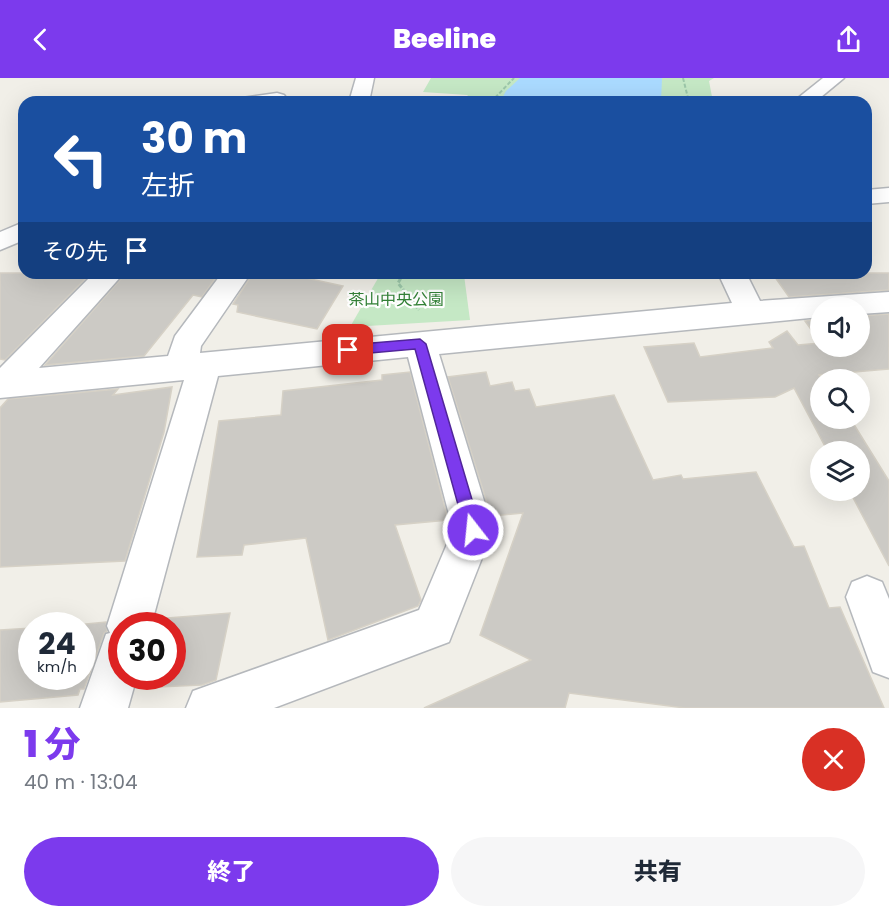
<!DOCTYPE html>
<html lang="ja">
<head>
<meta charset="utf-8">
<style>
	body { margin:0; font-family:Poppins,"Noto Sans JP",sans-serif; background:#f6f6f7; color:#1f2937; height:100vh; display:flex; flex-direction:column; font-size:22px; white-space:nowrap }
	* { box-sizing:border-box; margin:0 }
	p { font-size:20px; color:#747a83 }
	.icon { flex:none; width:33px; height:33px; fill:none; stroke:currentColor; stroke-width:2; stroke-linecap:round; stroke-linejoin:round }
	.map { position:relative; height:630px; overflow:hidden }
	.details { display:flex; flex-direction:column; background:#fff; flex:1 }
	.details>* { flex:none }
	.banner { position:absolute; left:18px; top:18px; width:854px; height:183px; border-radius:18px; box-shadow:0 6px 24px #0002; background:#1a4fa0; color:#fff; overflow:hidden }
	.fabs { position:absolute; left:810px; top:219px; display:grid; gap:12px }
	.fabs a { display:grid; place-items:center; width:60px; height:60px; border-radius:50%; background:#fff; box-shadow:0 6px 24px #0002; font-size:30px }
	.speed { position:absolute; left:18px; top:534px; display:flex; gap:12px; font-size:30px; font-weight:700; text-align:center }
	.speed>* { display:grid; place-content:center; width:78px; height:78px; border-radius:50%; background:#fff; box-shadow:0 6px 24px #0002; line-height:1 }
	.speed small { font-size:15px; font-weight:400 }
	.speed .limit { border:9px solid #d22; background:#fff; color:#111 }
	.pin { position:absolute; display:grid; place-items:center; width:51px; height:51px; color:#fff; margin:-26px; border-radius:12px; box-shadow:0 3px 9px #0006 }
	.me { position:absolute; width:66px; margin:-33px; rotate:344deg; stroke-linejoin:round; filter:drop-shadow(0 0 4px #0008) }
	.turn { display:flex; align-items:center; gap:21px; height:126px; padding:0 24px; font-size:27px }
	.turn .icon { width:78px; height:78px; stroke-width:2.5 }
	.turn b { display:block; font-size:42px; line-height:51px }
	.then { display:flex; align-items:center; height:57px; padding:0 24px; background:#0003; gap:12px; font-size:22px }
	.round { display:grid; place-items:center; flex:none; width:63px; height:63px; border-radius:32px; background:#f6f6f7 }
	.head { display:flex; align-items:center; justify-content:space-between; height:102px; padding:0 24px }
	h1 { font-size:36px; font-weight:800; line-height:45px; color:#7c3aed }
	.action { display:flex; gap:12px; margin-top:auto; padding:12px 24px }
	.action a { flex:1; height:69px; border-radius:36px; background:#7c3aed; color:#fff; font-size:24px; font-weight:800; line-height:69px; text-align:center }
	.action a+a { background:#f6f6f7; color:#1f2937 }
	header { display:flex; justify-content:space-between; align-items:center; height:78px; padding:0 24px; background:#7c3aed; color:#fff; font-size:27px; font-weight:800 }
	.map>svg:first-child { display:block }
	.green { fill:#c5e8c5 }
	.water { fill:#aadaff }
	.building { fill:#cccac5; stroke:#d6d1c6; stroke-width:1.5 }
	.lines { fill:none; stroke-linecap:round; stroke-linejoin:round }
	.minor-casing { stroke:#b5b8bc; stroke-width:3 }
	.path-far1 { stroke:#9cc7a9; stroke-width:2; stroke-dasharray:4 2; stroke-linecap:butt }
	.path { stroke:#9cc7a9; stroke-width:3; stroke-dasharray:4.5 2; stroke-linecap:butt }
	.minor { fill:#fff; fill-rule:evenodd }
	.route { fill:#7c3aed; stroke:#51269a; stroke-width:1.5 }
	.labels { text-anchor:middle; stroke-width:4.5; stroke-linejoin:round; paint-order:stroke }
	.park-label { font-size:16px; fill:#348238; stroke:#fff }
</style>
</head>
<body>
<header><svg class="icon" aria-label="back" viewBox="0 0 24 24"><path d="M15 5l-7 7 7 7"/></svg>Beeline<svg class="icon" aria-label="share" viewBox="0 0 24 24"><path d="M12 15V3M7 8l5-5 5 5M5 13v7h14v-7"/></svg></header>
<div class="map">
<svg width="889" height="630" viewBox="0 0 889 630">
	<rect width="100%" height="100%" fill="#f1efe8"/>
	<g class="green">
		<polygon points="431,0 714,0 709,3 713,24 475,24 467,17 423,14"/>
		<polygon points="381,195 454,195 464,197 470,242 350,249"/>
	</g>
	<polygon class="water" points="520,0 662,0 661,24 500,24 506,13"/>
	<g class="building">
		<polygon points="0,195 91,195 5,282 0,281"/>
		<polygon points="126,195 219,195 202,219 193,217 144,278 45,287"/>
		<polygon points="253,195 283,195 343,208 317,251 237,234 238,227 233,226"/>
		<polygon points="772,195 889,195 889,212 789,219"/>
		<polygon points="889,236 889,291 819,297 822,302 820,340 850,340 889,403 889,488 849,412 860,412 860,374 828,374 794,310 775,319 668,324 644,269 694,265 700,279 773,270 769,264 787,253 798,267 820,265 820,268 860,268 860,238"/>
		<polygon points="820,241 820,264 805,243"/>
		<polygon points="410,294 448,442 395,447 421,522 418,528 328,562 306,460 244,467 242,477 197,479 219,343 281,337 283,313 382,302 382,297"/>
		<polygon points="486,294 490,308 512,304 515,313 529,311 536,329 614,317 653,402 681,397 683,401 756,394 794,469 804,468 829,530 840,529 884,630 685,630 569,615 565,630 424,630 531,582 480,557 523,435 491,438 448,299"/>
		<polygon points="172,309 164,354 125,483 0,489 0,330 8,321 118,311 113,317"/>
		<polygon points="230,535 216,602 202,607 136,610 139,598 172,598 172,548 153,548 155,541"/>
		<polygon points="106,544 107,553 104,555 84,611 80,611 78,617 0,624 0,552 32,550 32,598 82,598 82,548 65,548"/>
	</g>
	<g class="lines">
		<defs>
			<g id="minor">
				<polygon points="356,0 374,0 369,24 349,24"/>
				<polygon points="823,0 844,0 815,24 793,24"/>
				<polygon points="277,15 284,17 287,21 285,24 239,24 242,20"/>
				<polygon points="889,110 889,124 866,126 866,112"/>
				<polygon points="24,144 24,162 0,172 0,154"/>
				<polygon points="94,195 124,195 39,290 168,278 175,258 222,195 251,195 201,268 200,275 732,225 718,195 746,195 760,223 889,214 889,234 860,236 860,230 820,230 820,239 439,276 493,452 449,564 274,630 186,630 193,613 419,532 453,452 408,279 218,298 151,548 122,548 122,598 137,598 128,630 80,630 106,556 110,555 107,548 184,302 0,320 0,290"/>
				<polygon points="867,498 882,504 889,521 889,600 873,594 846,519 852,504"/>
			</g>
		</defs>
		<use href="#minor" class="minor-casing"/>
		<g class="path-far1">
			<polyline points="683,0 689,24"/>
			<polyline points="491,24 514,0"/>
		</g>
		<polyline class="path" points="404,195 398,205 419,232"/>
		<use href="#minor" class="minor"/>
	</g>
	<polygon class="route" points="420,261 426,266 481,452 479,458 473,460 467,458 465,452 415,271 348,277 342,272 348,267"/>
	<g class="labels">
		<g class="park-label">
			<text x="396" y="227">茶山中央公園</text>
		</g>
	</g>
</svg>
<div class="fabs">
<a><svg class="icon" aria-label="sound" viewBox="0 0 24 24"><path d="M4 9h4l5-4v14l-5-4H4zM17 9q2 3 0 6"/></svg></a>
<a><svg class="icon" aria-label="search" viewBox="0 0 24 24"><circle cx="10" cy="10" r="6"/><path d="M15 15l6 6"/></svg></a>
<a><svg class="icon" aria-label="layers" viewBox="0 0 24 24"><path d="M12 4l9 5-9 5-9-5zM3 14l9 5 9-5"/></svg></a>
</div>
<div class="speed"><div>24<small>km/h</small></div><div class="limit">30</div></div>
<div class="pin" style="left:348px;top:272px;background:#d93025"><svg class="icon" aria-label="arrive" viewBox="0 0 24 24"><path d="M6 21V4h12l-3 4 3 4H6"/></svg></div>
<svg class="me" style="left:473px;top:452px" viewBox="-20 -20 40 40"><circle r="17" fill="#7c3aed" stroke="#fff" stroke-width="3"/><path d="M0-11L8 9 0 5-8 9z" fill="#fff"/></svg>
<div class="banner">
<div class="turn"><svg class="icon" aria-label="left" viewBox="0 0 24 24"><path d="M17 20v-9H6M10 6l-5 5 5 5"/></svg><div><b>30 m</b>左折</div></div>
<div class="then">その先<svg class="icon" aria-label="arrive" viewBox="0 0 24 24"><path d="M6 21V4h12l-3 4 3 4H6"/></svg></div>
</div>
</div>
<section class="details">
<div class="head"><div><h1>1 分</h1><p>40 m · 13:04</p></div><a class="round" style="background:#d93025;color:#fff"><svg class="icon" aria-label="close" viewBox="0 0 24 24"><path d="M6 6l12 12M18 6L6 18"/></svg></a></div>
<div class="action"><a>終了</a><a>共有</a></div>
</section>
</body>
</html>
